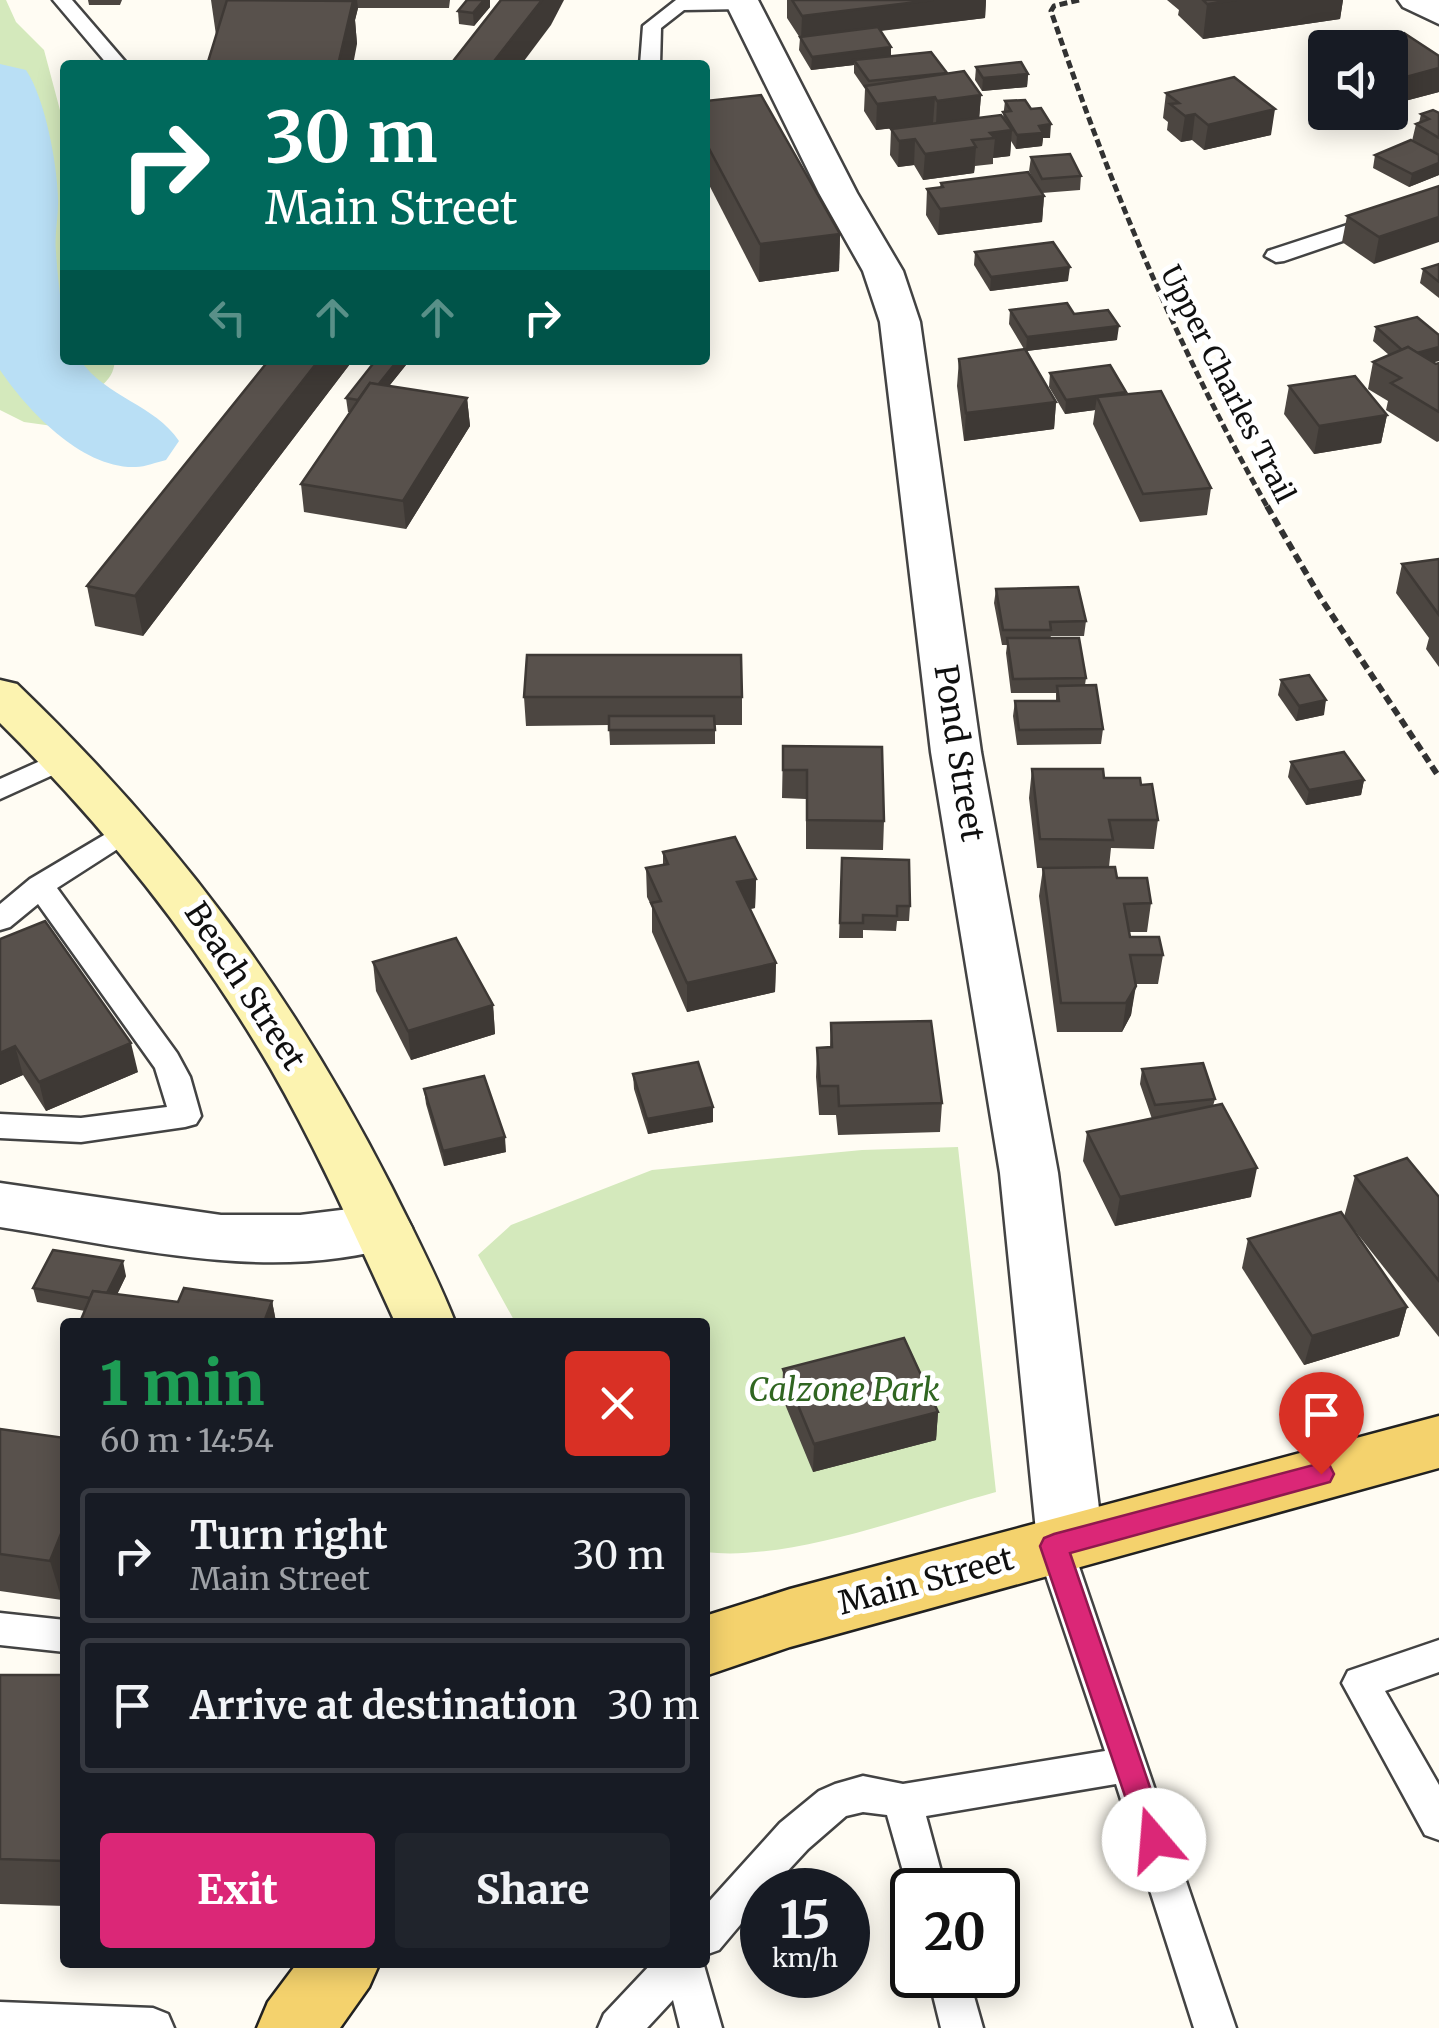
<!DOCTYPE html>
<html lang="en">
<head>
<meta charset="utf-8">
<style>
	body { margin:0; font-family:Merriweather,serif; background:#20242c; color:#f1f3f6; height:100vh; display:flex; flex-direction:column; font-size:38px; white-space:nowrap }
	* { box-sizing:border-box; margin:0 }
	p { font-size:32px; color:#9ea1a6 }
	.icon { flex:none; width:55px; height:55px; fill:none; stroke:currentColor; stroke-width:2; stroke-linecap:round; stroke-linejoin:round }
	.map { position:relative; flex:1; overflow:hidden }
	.details { position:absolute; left:60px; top:1318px; width:650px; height:650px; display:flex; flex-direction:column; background:#171b24; border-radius:10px; box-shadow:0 5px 25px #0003 }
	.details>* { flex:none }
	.guide { position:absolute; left:60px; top:60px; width:650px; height:305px; border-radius:10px; box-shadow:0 5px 25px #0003; background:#00695c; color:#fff; overflow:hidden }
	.buttons { position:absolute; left:1308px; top:30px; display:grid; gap:20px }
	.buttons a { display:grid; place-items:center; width:100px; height:100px; border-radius:10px; background:#171b24; box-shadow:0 5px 25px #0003; font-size:50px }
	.speed { position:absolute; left:740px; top:1868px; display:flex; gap:20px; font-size:50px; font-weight:700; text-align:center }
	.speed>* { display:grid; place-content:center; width:130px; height:130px; border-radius:50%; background:#171b24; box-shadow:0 5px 25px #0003; line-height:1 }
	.speed small { font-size:25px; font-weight:400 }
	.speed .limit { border:5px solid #111; border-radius:15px; background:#fff; color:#111 }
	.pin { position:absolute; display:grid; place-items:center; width:85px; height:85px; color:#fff; margin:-102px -42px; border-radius:50% 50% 50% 0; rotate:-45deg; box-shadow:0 0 10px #0007 }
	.pin .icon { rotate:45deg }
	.me { position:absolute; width:110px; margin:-55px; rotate:342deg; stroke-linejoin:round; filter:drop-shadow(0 0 8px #0008) }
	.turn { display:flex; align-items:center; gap:35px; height:210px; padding:0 40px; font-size:45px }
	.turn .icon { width:130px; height:130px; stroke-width:2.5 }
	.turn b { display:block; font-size:70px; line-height:85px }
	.lanes { display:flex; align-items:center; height:95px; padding:0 40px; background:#0003; justify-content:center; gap:50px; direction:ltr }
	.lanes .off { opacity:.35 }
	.round { display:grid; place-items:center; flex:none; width:105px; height:105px; border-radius:10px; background:#20242c }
	.overview { display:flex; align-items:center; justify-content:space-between; height:170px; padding:0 40px }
	h1 { font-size:60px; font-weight:800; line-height:75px; color:#1e9e55 }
	.cta { display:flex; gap:20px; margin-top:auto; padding:20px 40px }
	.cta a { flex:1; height:115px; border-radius:10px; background:#db2777; color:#fff; font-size:40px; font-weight:800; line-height:115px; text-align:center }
	.cta a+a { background:#20242c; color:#f1f3f6 }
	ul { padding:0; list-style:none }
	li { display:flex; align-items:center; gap:30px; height:135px; margin:0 20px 15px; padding:0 20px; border:5px solid #363941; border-radius:10px }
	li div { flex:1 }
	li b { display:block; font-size:38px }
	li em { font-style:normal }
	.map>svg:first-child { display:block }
	.green { fill:#d4e9bc }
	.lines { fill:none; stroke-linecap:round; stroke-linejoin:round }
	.river { fill:#b9dff5; fill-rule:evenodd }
	.service-casing { stroke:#434343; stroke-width:5 }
	.minor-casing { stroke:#434343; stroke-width:5 }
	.tertiary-casing { stroke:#434343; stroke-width:5 }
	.secondary-casing { stroke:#323232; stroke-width:5 }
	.primary-casing { stroke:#212121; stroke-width:5 }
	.path-far1 { stroke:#323232; stroke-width:5; stroke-dasharray:8 4; stroke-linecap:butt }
	.path { stroke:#323232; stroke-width:6; stroke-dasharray:9 5; stroke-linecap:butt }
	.service { fill:#fff; fill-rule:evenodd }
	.minor { fill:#fff; fill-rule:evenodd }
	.tertiary { fill:#fff; fill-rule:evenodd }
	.secondary { fill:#fcf3b0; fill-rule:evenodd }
	.primary { fill:#f4d26d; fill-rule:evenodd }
	.wall { fill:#4c4641 }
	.shaded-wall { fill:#3e3935 }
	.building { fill:#58514c; stroke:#3e3935; stroke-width:2.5 }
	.route { fill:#db2777; stroke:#8e194d; stroke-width:2.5 }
	.labels { text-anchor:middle; stroke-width:10; stroke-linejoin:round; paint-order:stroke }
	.far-street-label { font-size:28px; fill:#101010; stroke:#fff }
	.street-label { font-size:32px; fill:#101010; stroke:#fff }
	.park-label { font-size:32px; font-style:italic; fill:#306621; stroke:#fff }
</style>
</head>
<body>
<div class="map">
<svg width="1439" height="2028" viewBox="0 0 1439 2028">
	<rect width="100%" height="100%" fill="#fffcf3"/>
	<g class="green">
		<path d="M0 0H6L16 22 44 50 65 129V360H115C113 386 94 386 81 404 77 410 76 422 74 429L24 422 0 410Z"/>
		<path d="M958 1147 996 1492C911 1515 790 1562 705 1552V1322H515L478 1255 511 1225 652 1170 862 1150Z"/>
	</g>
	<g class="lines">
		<path class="river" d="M0 64 26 70C45 98 57 163 58 197 59 216 54 233 56 252 58 288 65 323 65 360H80C106 397 155 405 179 441L166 460C157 462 145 467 136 467 82 469 27 410 0 370Z"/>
		<defs>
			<g id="service">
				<polygon points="53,0 72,0 128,65 108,65"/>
				<polygon points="750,0 750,7 743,9 684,10 661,28 660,65 640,65 643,26 676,0"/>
				<polygon points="1439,195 1439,208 1284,261 1276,262 1265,256 1268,251"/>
				<polygon points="67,749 77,752 81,758 77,764 0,799 0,779"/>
				<polygon points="131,819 141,822 145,828 141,834 57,888 177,1053 190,1077 201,1116 196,1124 185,1127 81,1142 0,1138 0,1114 81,1118 167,1107 155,1068 38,904 10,927 0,930 0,904 30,879"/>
				<polygon points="1054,1531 1067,1535 1072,1546 1236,2028 1194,2028 1116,1784 926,1816 946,1890 912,1890 912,1903 887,1815 863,1812 846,1816 808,1849 770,1890 762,1890 762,1899 719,1950 705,1955 705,1906 780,1823 819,1791 835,1784 863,1776 903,1784 1105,1751 1036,1546 1041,1535"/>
				<polygon points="0,1613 65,1620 65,1652 0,1645"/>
				<polygon points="1439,1640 1439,1672 1385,1691 1439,1785 1439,1840 1425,1835 1342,1683 1348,1671"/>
				<polygon points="653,1962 703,1962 722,2028 680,2028 673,2000 647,2028 598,2028 604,2014"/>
				<polygon points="928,1975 968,1975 983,2028 941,2028"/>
				<polygon points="0,2002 153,2008 168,2014 174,2028 0,2028"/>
			</g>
			<g id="minor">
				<polygon points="724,0 758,0 857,193 903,271 920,322 981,752 1058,1173 1103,1541 1093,1561 1070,1569 1047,1561 1037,1541 1000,1173 931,752 880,322 863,271 819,193"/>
				<path d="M0 1183 221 1215H300L382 1205 403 1212 412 1228 403 1244C273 1285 130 1247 0 1227Z"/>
			</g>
			<polygon id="tertiary" points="1398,0 1439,0 1439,24 1403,7"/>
			<path id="secondary" d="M0 680 17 684C175 836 291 990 391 1186 413 1230 437 1276 455 1322H395C356 1237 318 1151 271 1069 196 941 105 827 0 723Z"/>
			<g id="primary">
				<polygon points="1439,1416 1439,1468 790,1647 705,1676 705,1616 790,1589"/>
				<polygon points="298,1962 380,1962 369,1987 340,2028 257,2028 268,2002"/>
			</g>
		</defs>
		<use href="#service" class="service-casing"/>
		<use href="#minor" class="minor-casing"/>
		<use href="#tertiary" class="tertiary-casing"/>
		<use href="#secondary" class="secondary-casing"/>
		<use href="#primary" class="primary-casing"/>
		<path class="path-far1" d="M1079 0 1054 6 1051 11C1109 183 1178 350 1268 508"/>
		<polyline class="path" points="1267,506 1320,597 1439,777"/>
		<use href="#service" class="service"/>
		<use href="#minor" class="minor"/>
		<use href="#tertiary" class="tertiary"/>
		<use href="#secondary" class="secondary"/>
		<use href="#primary" class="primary"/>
	</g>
	<g class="wall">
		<polygon points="88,0 122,0 120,5 89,5"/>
		<polygon points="211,0 450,0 449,8 358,8 355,20 357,44 216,35"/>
		<polygon points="467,0 490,0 490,7 474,26 459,24 458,11"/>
		<polygon points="787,0 986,0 985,18 881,31 891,47 891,56 947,73 981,95 979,118 1003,118 1005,101 1050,138 1043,138 1042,146 1016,149 1011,141 1010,156 993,158 993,164 975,166 974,173 923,180 914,165 898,167 890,155 891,129 934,124 876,130 864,111 865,89 854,73 854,65 811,70 799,50 800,38 787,18"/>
		<polygon points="1167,0 1343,0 1340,19 1203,39 1178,15 1179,10"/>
		<polygon points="1404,33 1439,56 1439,92 1401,102 1390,97 1390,48 1357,48"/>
		<polygon points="976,67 1028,74 1027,87 982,91 975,80"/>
		<polygon points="1166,93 1271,135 1204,150 1192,140 1181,142 1167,130 1168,122 1163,118"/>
		<polygon points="705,101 840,234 839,271 759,282 705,177"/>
		<polygon points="1439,113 1439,175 1409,187 1373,168 1375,155 1412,141 1416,124 1419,123 1421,114"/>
		<polygon points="1031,157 1081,176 1080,190 1042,193 1044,196 1042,222 938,235 926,215 927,189 940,187 941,183 1035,183 1029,171"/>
		<polygon points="1439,186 1374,264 1342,242 1347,216"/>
		<polygon points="975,252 1068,281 990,291 974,265"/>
		<polygon points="1439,264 1439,298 1420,283 1423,269"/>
		<polygon points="1010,310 1074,314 1117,340 1027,351 1056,402 1054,429 964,441 957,386 959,359 1024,349 1009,324"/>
		<polygon points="1376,327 1439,335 1439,361 1433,362 1436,364 1439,363 1439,441 1437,442 1386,410 1388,401 1368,389 1373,362 1389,355 1373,341"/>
		<polygon points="269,360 353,360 143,636 95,626 87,586"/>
		<polygon points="376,360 410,360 389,386 467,398 470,426 406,529 304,512 301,484 350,412 348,412 346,398"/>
		<polygon points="1050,373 1126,394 1211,488 1207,515 1140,522 1093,424 1095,410 1065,414 1049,387"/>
		<polygon points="1289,386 1387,415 1381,443 1314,454 1284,414"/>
		<polygon points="1439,559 1439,667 1426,649 1429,638 1396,593 1402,564"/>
		<polygon points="996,589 1086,621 1084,636 1051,636 1050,638 1086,678 1085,685 1103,729 1101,744 1017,745 1013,716 1015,701 1056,701 1056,693 1011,693 1006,653 1007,645 1002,645 994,603"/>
		<polygon points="1281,680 1324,715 1296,721 1278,695"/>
		<polygon points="524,697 742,697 742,725 715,725 715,744 610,745 609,725 526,726"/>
		<polygon points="783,746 884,821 883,850 806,849 806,799 782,798"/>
		<polygon points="1291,762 1364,780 1361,795 1306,805 1288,777"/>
		<polygon points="1032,769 1104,778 1141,785 1158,820 1154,849 1111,848 1109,867 1117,878 1151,903 1147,932 1129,932 1130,937 1163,955 1158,984 1135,984 1131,1015 1122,1032 1057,1032 1039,896 1043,868 1037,868 1029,798"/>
		<polygon points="663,852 756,879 755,908 750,909 776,963 775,992 687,1012 652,932 652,907 647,897 646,868 663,865"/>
		<polygon points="842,858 910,906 909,921 897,921 896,931 863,930 863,938 839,938"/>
		<polygon points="0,939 138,1072 46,1111 23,1075 0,1085"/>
		<polygon points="373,962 493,1005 495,1034 411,1060 376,991"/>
		<polygon points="831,1023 942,1103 940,1132 838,1135 836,1115 819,1115 816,1077 817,1048 830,1048"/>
		<polygon points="1142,1069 1215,1099 1213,1106 1251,1197 1115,1226 1083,1161 1087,1132 1152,1119 1140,1084"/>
		<polygon points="633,1074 713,1107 713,1122 648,1134 634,1089"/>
		<polygon points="424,1089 506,1152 444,1166 426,1104"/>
		<polygon points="1355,1176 1439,1197 1439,1337 1344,1217"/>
		<polygon points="1248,1239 1407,1307 1399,1336 1304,1365 1242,1268"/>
		<polygon points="126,1276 117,1294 178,1302 272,1301 276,1322 80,1322 85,1311 37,1302 33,1288"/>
		<polygon points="783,1369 938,1412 936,1440 813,1472 782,1397"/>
		<polygon points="0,1429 65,1438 62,1600 0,1591"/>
		<polygon points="0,1675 65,1675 65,1906 0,1904"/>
	</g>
	<g class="shaded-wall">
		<polygon points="346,0 357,0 358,8 355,20 357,44 353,65 338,65"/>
		<polygon points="484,0 490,0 490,7 474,26 473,13"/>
		<polygon points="542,0 564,0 551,25 521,65 491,65"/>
		<polygon points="933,0 986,0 985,18 801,40 802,16"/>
		<polygon points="1236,0 1343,0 1340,19 1203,39 1207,4"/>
		<polygon points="891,47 891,60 854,60 854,65 811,70 812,57"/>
		<polygon points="1439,68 1439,92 1401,102 1406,77"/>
		<polygon points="1028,74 1027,87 982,91 983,78"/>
		<polygon points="981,95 979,121 936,126 937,101"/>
		<polygon points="935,97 933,123 876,130 877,104"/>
		<polygon points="1275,109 1271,135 1204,150 1208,125"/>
		<polygon points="1195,114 1192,140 1181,142 1185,116"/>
		<polygon points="1051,124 1050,138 1043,138 1042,146 1016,149 1017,135 1039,126"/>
		<polygon points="1012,130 1010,156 993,158 995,138 990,133"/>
		<polygon points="915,139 914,165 898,167 899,141"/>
		<polygon points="976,147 974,173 923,180 925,154"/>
		<polygon points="1439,163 1439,175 1409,187 1412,174"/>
		<polygon points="1044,196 1042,222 938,235 940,209"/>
		<polygon points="1439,217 1439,242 1374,264 1379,237"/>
		<polygon points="840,234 839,271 759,282 760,244"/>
		<polygon points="1070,267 1068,281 990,291 991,277"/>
		<polygon points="1119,326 1117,340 1026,351 1027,337"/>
		<polygon points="1439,347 1439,361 1405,369 1408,355"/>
		<polygon points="319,360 353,360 143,636 135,596"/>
		<polygon points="398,360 410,360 366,415 365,401"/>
		<polygon points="1126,392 1124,406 1097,397 1095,410 1065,414 1066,400"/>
		<polygon points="467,398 470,426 406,529 403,501"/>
		<polygon points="1056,402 1054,429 964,441 966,413"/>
		<polygon points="1387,415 1381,443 1314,454 1319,426"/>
		<polygon points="1326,700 1324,715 1296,721 1299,706"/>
		<polygon points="1364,780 1361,795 1306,805 1309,790"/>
		<polygon points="756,879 755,908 737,911 737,882"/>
		<polygon points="776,963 775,992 687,1012 687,983"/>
		<polygon points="1136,986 1131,1015 1122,1032 1126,1003"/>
		<polygon points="493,1005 495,1034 411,1060 408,1031"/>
		<polygon points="131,1043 138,1072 46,1111 39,1082"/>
		<polygon points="15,1046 23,1075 0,1085 0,1053"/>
		<polygon points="713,1107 713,1122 648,1134 647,1119"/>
		<polygon points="505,1137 506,1152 444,1166 443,1151"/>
		<polygon points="1257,1168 1251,1197 1115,1226 1120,1197"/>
		<polygon points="123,1261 126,1276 107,1316 103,1301"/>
		<polygon points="272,1301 276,1322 264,1322"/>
		<polygon points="1407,1307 1399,1336 1304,1365 1312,1336"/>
		<polygon points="938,1412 936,1440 813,1472 814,1444"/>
		<polygon points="65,1524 65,1593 62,1600 50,1561"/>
	</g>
	<g class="building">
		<polygon points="227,0 353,1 338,65 207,65"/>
		<polygon points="467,0 484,0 473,13 458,11"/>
		<polygon points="501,0 542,0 491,65 450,65"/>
		<polygon points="792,0 933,0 802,16"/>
		<polygon points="1203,0 1236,0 1207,4"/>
		<polygon points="878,27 891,47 812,57 800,37"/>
		<polygon points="1404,33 1439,56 1439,68 1406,77 1390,70 1390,48 1357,46"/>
		<polygon points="931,52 947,73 869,81 854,60"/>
		<polygon points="1021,62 1028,74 983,78 976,67"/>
		<polygon points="964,71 981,95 937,101 935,97 877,104 865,86"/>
		<polygon points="1234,77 1275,109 1208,125 1195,114 1185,116 1170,104 1179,103 1166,93"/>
		<polygon points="761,95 840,234 760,244 705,141 705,101"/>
		<polygon points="1025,100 1031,109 1041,108 1051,124 1039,126 1043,133 1017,135 1003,112 1011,111 1005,101"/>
		<polygon points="1433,110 1439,113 1439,138 1416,124 1429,119 1421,114"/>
		<polygon points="1001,115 1012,130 990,133 995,138 972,140 976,147 925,154 915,139 899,141 891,129"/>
		<polygon points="1411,140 1439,155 1439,163 1412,174 1375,155"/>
		<polygon points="1070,154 1081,176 1042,179 1031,157"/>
		<polygon points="1028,172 1044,196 940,209 927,189 943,187 941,183"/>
		<polygon points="1439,186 1439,217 1379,237 1347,216"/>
		<polygon points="1053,242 1070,267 991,277 975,252"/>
		<polygon points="1439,264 1439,282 1423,269"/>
		<polygon points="1067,303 1074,314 1108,310 1119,326 1027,337 1010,310"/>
		<polygon points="1417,317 1439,335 1439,347 1417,353 1408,347 1402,350 1376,327"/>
		<polygon points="1408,347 1436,364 1439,363 1439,412 1391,383 1401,378 1373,362"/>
		<polygon points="1025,349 1056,402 966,413 959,359"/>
		<polygon points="269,360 319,360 135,596 87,586"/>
		<polygon points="376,360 398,360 378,385 370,383 358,400 346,398"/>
		<polygon points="1110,365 1126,392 1066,400 1050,373"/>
		<polygon points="1355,376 1387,415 1319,426 1289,386"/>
		<polygon points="370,383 467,398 403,501 301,484"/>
		<polygon points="1161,391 1211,488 1143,494 1097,397"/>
		<polygon points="1439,559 1439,615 1402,564"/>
		<polygon points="1078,587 1086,621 1050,622 1051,630 1003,630 996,589"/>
		<polygon points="1007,638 1079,638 1086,678 1013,679"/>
		<polygon points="527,655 741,655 742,697 524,697"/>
		<polygon points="1309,675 1326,700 1299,706 1281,680"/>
		<polygon points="1096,685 1103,729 1019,730 1015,701 1059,701 1057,686"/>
		<polygon points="609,716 714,716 715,730 609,730"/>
		<polygon points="783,746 882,747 884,821 807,820 807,770 783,770"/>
		<polygon points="1344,752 1364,780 1309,790 1291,762"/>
		<polygon points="1032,769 1103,769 1104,778 1140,778 1141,785 1152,784 1158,820 1109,820 1113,840 1040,839"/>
		<polygon points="735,837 756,879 737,882 776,963 687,983 651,903 661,901 646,868 668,864 663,852"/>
		<polygon points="842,858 909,860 910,906 897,906 897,916 863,915 863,923 840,923"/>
		<polygon points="1115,867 1117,878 1147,878 1151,903 1124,904 1130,937 1159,937 1163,955 1130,955 1136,986 1126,1003 1061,1003 1043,868"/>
		<polygon points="45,921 131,1043 39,1082 15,1046 0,1053 0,939"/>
		<polygon points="456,938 493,1005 408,1031 373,962"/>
		<polygon points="931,1021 942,1103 839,1106 838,1086 820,1086 817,1048 832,1047 831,1023"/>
		<polygon points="698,1062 713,1107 647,1119 633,1074"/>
		<polygon points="1203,1063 1215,1099 1155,1105 1142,1069"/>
		<polygon points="484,1076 505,1137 443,1151 424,1089"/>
		<polygon points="1222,1104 1257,1168 1120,1197 1087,1132"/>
		<polygon points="1407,1158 1439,1197 1439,1281 1355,1176"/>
		<polygon points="1341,1212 1407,1307 1312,1336 1248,1239"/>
		<polygon points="53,1250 123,1261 107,1293 93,1291 90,1298 33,1288"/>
		<polygon points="184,1288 272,1301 264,1322 80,1322 93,1291 178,1302"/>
		<polygon points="904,1338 938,1412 814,1444 783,1369"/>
		<polygon points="0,1429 65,1438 65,1524 50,1561 0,1554"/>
		<polygon points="0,1675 65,1675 65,1861 0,1859"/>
	</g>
	<polygon class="route" points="1321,1463 1330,1466 1334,1474 1330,1482 1070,1553 1168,1840 1164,1849 1154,1853 1143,1849 1040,1546 1044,1538 1054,1534"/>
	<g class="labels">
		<g class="far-street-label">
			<text transform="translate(1228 384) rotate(63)" y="10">Upper Charles Trail</text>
		</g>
		<g class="street-label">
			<text transform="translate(959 753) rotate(81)" y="11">Pond Street</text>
			<text transform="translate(245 986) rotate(57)" y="11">Beach Street</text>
			<text transform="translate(926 1581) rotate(-15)" y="11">Main Street</text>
		</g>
		<g class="park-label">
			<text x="844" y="1401">Calzone Park</text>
		</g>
	</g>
</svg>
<div class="buttons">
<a><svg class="icon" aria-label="sound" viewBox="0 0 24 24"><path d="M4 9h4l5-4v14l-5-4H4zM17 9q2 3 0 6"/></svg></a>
</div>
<div class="speed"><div>15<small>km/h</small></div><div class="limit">20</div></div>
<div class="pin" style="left:1321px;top:1474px;background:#d93025"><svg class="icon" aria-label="arrive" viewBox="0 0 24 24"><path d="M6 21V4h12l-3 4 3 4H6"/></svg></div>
<svg class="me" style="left:1154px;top:1840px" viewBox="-20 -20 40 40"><circle r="19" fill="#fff"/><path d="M0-13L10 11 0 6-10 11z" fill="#db2777"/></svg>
<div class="guide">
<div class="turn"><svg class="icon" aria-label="right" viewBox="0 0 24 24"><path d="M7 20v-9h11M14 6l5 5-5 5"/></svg><div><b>30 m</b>Main Street</div></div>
<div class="lanes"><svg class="icon off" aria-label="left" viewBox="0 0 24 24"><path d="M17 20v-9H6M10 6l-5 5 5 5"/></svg><svg class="icon off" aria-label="ahead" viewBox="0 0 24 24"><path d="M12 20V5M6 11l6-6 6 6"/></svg><svg class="icon off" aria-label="ahead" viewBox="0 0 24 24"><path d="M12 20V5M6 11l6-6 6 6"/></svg><svg class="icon" aria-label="right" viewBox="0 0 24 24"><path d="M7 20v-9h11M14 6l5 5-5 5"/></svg></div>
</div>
<section class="details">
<div class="overview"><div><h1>1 min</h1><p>60 m · 14:54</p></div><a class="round" style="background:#d93025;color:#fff"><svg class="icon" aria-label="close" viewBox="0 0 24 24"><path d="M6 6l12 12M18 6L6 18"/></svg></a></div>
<ul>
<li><svg class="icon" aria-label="right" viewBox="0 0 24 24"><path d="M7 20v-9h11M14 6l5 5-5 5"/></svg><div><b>Turn right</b><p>Main Street</p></div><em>30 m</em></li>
<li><svg class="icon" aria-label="arrive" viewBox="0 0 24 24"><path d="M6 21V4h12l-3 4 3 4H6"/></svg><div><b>Arrive at destination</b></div><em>30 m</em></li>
</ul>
<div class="cta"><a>Exit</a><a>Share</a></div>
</section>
</div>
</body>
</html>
